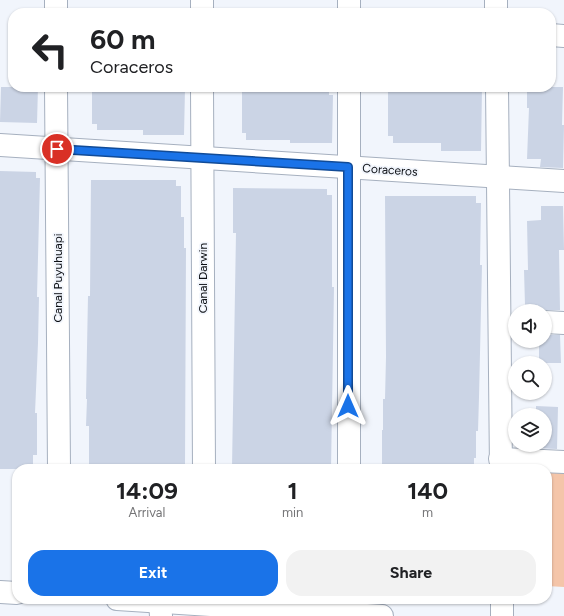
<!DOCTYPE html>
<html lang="en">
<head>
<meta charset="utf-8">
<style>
	body { margin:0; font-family:Figtree,sans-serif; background:#f2f2f2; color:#202124; height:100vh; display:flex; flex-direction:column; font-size:15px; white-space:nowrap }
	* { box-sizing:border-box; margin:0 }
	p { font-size:13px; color:#757577 }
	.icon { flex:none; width:22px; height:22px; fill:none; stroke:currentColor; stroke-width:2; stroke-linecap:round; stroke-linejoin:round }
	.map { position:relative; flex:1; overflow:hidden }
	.sheet { position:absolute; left:12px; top:464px; width:540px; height:140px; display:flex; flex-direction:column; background:#fff; border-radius:16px; box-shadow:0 1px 3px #0004 }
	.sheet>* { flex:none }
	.guide { position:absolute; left:8px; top:8px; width:548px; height:84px; border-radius:16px; box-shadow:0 1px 3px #0004; background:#fff; color:#202124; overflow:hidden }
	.tools { position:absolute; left:508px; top:304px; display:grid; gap:8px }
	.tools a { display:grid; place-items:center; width:44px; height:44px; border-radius:50%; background:#fff; box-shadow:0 1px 3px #0004; font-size:20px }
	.pin { position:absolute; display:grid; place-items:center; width:34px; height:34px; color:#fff; margin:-17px; border:2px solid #fff; border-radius:50%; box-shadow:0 1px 4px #0007 }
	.me { position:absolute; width:44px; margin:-22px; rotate:0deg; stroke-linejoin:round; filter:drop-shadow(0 0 3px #0008) }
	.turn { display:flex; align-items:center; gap:14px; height:84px; padding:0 16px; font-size:18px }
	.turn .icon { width:52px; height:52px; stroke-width:2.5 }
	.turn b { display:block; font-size:28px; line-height:34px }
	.eta { display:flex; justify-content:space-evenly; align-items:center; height:68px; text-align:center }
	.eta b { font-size:24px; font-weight:700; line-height:28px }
	.cta { display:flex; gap:8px; margin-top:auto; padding:8px 16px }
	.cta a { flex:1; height:46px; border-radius:16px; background:#1a73e8; color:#fff; font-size:16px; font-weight:700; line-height:46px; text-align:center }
	.cta a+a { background:#f2f2f2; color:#202124 }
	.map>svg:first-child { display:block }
	.green { fill:#f4c5a9 }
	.building { fill:#cbd4e5 }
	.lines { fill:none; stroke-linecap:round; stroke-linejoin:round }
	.minor-casing { stroke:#a6b0bf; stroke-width:24 }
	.tertiary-casing { stroke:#a6b0bf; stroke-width:24 }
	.minor { stroke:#fff; stroke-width:22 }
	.tertiary { stroke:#fff; stroke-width:22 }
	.route-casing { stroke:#114b97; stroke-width:10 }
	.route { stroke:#1a73e8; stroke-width:7 }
	.labels { text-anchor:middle; stroke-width:3.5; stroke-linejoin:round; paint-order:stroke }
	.street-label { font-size:12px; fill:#0b0e13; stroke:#f1f5fc }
</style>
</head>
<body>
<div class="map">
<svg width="564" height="616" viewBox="0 0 564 616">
	<rect width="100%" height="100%" fill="#f1f5fc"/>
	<polygon class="green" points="547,471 564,472 564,587 547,586"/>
	<g class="building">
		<polygon points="1,87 38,87 37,123 0,122"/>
		<polygon points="92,87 180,87 180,89 185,89 184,135 143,135 143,130 97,130 97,124 92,124"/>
		<polygon points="242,87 329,88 329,95 333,95 332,143 290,143 290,140 246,140 246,133 242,133"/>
		<polygon points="441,87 482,87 481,151 441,151 441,143 393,143 393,136 388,136 388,90 440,90"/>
		<polygon points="527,87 563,87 562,125 564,125 563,168 540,167 541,159 527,159 529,108 527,108"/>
		<polygon points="0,171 36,172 36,178 40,178 37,297 39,297 38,343 35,413 37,413 37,455 33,455 33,469 0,469"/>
		<polygon points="91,180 176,180 176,186 181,186 181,217 184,217 184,248 186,248 185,468 89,469 89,426 86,426 87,399 86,399 88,296 90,296"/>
		<polygon points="233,188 327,189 327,195 332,195 332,287 334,287 331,469 236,469 236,467 232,467 236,233 233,233"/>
		<polygon points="385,196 476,196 476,203 481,203 480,265 482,265 479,397 478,431 476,431 476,458 474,458 474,469 382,469 382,430 383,430 383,399 385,399 386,357"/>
		<polygon points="541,206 563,206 564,250 559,250 560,310 546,310 538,311 538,305 525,305 524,270 528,270 527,221 541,220"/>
		<polygon points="545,335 560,335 561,363 539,363 539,341 545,341"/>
		<polygon points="536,406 558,407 557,449 535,448 535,445 545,445 545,415 536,415"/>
	</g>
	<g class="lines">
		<defs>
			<g id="minor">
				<polyline points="56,0 56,13"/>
				<polyline points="202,0 202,13"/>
				<polyline points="496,0 496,13"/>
				<polyline points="349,13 349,0"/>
				<polyline points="551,35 564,36"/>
				<polyline points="56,87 59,469"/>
				<polyline points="202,87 204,469"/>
				<polyline points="349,87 349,469"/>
				<polyline points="497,87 501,469"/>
				<polyline points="0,145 564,181"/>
				<polyline points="545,322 564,323"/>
				<polyline points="500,459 564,462"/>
				<polyline points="502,599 502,616"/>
				<polyline points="160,602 161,616"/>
				<polyline points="349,616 349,599"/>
			</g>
			<g id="tertiary">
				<polyline points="0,592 17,593"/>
				<polyline points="117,599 382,616"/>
			</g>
		</defs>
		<use href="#minor" class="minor-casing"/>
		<use href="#tertiary" class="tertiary-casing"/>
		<use href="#minor" class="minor"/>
		<use href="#tertiary" class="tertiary"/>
	</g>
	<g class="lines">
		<defs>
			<polyline id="route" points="57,149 348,167 348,406"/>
		</defs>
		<use href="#route" class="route-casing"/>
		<use href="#route" class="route"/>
	</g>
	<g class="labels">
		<g class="street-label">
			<text transform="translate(390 170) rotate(4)" y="4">Coraceros</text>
			<text transform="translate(58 278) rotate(-90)" y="4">Canal Puyuhuapi</text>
			<text transform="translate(203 278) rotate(-90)" y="4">Canal Darwin</text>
		</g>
	</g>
</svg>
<div class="tools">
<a><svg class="icon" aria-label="sound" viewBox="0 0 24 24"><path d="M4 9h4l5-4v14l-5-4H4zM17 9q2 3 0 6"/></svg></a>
<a><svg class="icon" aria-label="search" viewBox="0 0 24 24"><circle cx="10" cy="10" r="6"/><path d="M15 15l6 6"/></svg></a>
<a><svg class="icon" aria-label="layers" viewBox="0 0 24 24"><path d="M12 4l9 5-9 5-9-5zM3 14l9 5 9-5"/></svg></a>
</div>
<div class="pin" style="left:57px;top:149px;background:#d93025"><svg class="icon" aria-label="arrive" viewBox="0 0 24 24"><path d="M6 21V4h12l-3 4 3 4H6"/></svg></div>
<svg class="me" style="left:348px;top:406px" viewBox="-20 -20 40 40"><path d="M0-17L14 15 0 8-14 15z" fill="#1a73e8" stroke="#fff" stroke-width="4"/></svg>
<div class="guide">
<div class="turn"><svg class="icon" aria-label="left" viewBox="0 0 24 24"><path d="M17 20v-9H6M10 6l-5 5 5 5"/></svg><div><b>60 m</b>Coraceros</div></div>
</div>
<section class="sheet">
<div class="eta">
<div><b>14:09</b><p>Arrival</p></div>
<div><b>1</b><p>min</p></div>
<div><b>140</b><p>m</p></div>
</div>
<div class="cta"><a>Exit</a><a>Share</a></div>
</section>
</div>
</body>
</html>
